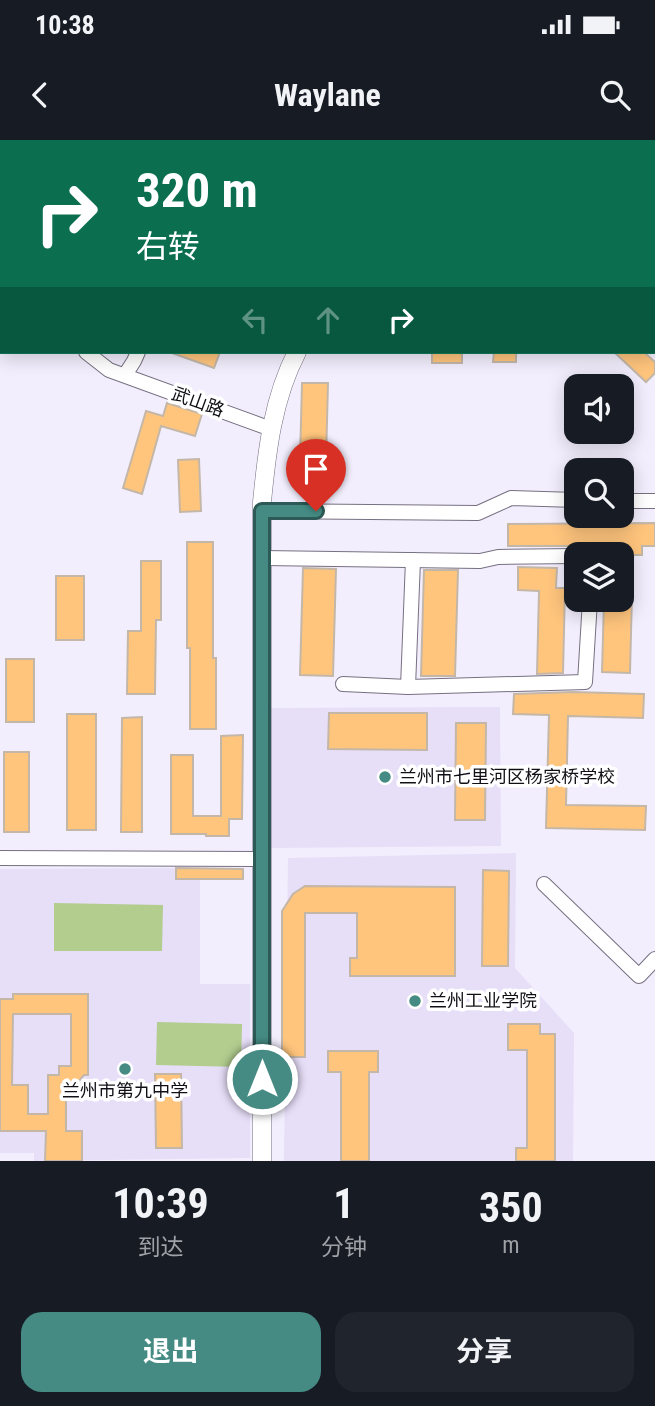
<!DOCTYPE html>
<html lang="zh">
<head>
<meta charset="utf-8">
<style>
	body { margin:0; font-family:"Roboto Condensed","Noto Sans SC",sans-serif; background:#20242c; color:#f1f3f6; height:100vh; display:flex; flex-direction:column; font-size:26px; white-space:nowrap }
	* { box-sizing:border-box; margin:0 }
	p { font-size:23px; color:#9ea1a6 }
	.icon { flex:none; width:38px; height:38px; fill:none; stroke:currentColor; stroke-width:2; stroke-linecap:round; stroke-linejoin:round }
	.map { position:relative; height:1021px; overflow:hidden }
	.panel { display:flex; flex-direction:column; background:#171b24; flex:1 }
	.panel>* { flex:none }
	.hud { position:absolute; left:0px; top:0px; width:656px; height:214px; box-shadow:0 4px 18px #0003; background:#0b6e4f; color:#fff; overflow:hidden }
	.buttons { position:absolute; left:564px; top:234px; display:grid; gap:14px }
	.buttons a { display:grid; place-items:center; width:70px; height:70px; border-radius:14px; background:#171b24; box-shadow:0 4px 18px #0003; font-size:35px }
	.pin { position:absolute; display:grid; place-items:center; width:60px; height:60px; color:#fff; margin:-72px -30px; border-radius:50% 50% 50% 0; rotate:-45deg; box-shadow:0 0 7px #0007 }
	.pin .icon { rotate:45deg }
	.me { position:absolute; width:77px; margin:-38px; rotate:0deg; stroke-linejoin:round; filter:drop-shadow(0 0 5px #0008) }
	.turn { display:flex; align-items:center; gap:24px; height:147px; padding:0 21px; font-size:32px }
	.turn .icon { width:91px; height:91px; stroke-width:2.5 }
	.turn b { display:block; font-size:49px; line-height:60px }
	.lanes { display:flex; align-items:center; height:66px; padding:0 21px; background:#0003; justify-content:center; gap:35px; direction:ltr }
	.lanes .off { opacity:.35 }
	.eta { display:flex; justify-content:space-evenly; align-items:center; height:119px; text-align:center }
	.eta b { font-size:42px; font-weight:700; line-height:49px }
	.primary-button { display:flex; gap:14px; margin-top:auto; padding:14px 21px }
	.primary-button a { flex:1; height:80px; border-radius:21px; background:#458b84; color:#fff; font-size:28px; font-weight:700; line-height:80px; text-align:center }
	.primary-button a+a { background:#20242c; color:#f1f3f6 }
	.status { display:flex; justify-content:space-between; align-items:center; height:49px; padding:0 35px; background:#171b24; direction:ltr }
	.status svg { height:19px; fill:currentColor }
	header { display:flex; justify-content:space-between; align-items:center; height:91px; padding:0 21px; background:#171b24; font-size:32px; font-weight:700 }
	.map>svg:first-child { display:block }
	.built { fill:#e7def8 }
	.green { fill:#b2cd8e }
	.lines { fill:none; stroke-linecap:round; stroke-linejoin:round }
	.stream { stroke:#88adf4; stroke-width:3.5 }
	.building { fill:#ffc57d; stroke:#c4b7a8; stroke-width:2; fill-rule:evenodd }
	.minor-casing { stroke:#767081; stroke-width:16 }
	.major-casing { stroke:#767081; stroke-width:19 }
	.minor { stroke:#fff; stroke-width:14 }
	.major { stroke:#fff; stroke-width:18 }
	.route-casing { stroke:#2d5a56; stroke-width:18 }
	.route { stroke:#458b84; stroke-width:12 }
	.poi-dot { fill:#458b84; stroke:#fff; stroke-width:2.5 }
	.labels { text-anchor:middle; stroke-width:7; stroke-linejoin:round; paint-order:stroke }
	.street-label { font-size:18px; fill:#110f15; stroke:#fff }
	.poi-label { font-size:18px; fill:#110f15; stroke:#fff; text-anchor:start }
</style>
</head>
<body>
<div class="status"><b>10:38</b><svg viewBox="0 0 49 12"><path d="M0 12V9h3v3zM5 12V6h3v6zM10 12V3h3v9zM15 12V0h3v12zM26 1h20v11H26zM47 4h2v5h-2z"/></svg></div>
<header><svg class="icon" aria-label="back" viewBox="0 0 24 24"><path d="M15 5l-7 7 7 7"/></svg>Waylane<svg class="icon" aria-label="search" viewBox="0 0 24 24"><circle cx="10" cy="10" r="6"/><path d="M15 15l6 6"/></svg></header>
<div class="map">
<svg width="655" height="1021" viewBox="0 0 655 1021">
	<rect width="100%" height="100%" fill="#f3eefd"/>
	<g class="built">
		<polygon points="500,567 501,706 271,708 270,568"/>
		<polygon points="516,713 515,828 574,893 573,1021 284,1021 288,718"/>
		<polygon points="200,728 200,844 250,844 250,1018 34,1021 34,1013 0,1013 0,729"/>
	</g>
	<g class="green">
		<polygon points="54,763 163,765 162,811 54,811"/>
		<polygon points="157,882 242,884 241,927 156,925"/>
	</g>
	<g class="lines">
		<g class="stream">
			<polyline points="615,0 616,2"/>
			<polyline points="654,61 655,62"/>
		</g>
	</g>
	<g class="building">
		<polygon points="172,212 220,212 214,228 172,213"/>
		<rect x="432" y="212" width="30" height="11"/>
		<polygon points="494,212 516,212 516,222 493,222"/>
		<polygon points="614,212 644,212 655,222 655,233 646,242"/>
		<polygon points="302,243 328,243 326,320 300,320"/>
		<polygon points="167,263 202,274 195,296 161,286 142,354 123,348 146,271 163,276"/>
		<polygon points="199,319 201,371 180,372 178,320"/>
		<polygon points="655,383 655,406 642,406 642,415 633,415 630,533 602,532 604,460 621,460 621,415 605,415 606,406 508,406 508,384"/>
		<polygon points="187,402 213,402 213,518 216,518 216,589 190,589 190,508 187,508"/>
		<polygon points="141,421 161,421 161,480 156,480 155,554 127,554 128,491 141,491"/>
		<polygon points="518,427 557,428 556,448 565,448 563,533 537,534 539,451 518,450"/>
		<polygon points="303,428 336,429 333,536 300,535"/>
		<polygon points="424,430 458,430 455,536 421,536"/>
		<rect x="56" y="436" width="28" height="64"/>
		<rect x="6" y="519" width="28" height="63"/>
		<polygon points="573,552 644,554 643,578 568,576 566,665 646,666 645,690 546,688 549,575 513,574 514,554"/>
		<polygon points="329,573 427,573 427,610 328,609"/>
		<rect x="67" y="574" width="29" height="116"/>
		<polygon points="142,577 142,692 121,692 122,578"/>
		<polygon points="456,583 486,583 485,680 455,680"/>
		<polygon points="243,595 242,679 229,679 229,696 206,696 206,694 171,694 171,615 193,615 193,676 221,676 221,596"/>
		<rect x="4" y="612" width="25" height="80"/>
		<polygon points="176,728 243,729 243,739 176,739"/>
		<polygon points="483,730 509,731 508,826 482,826"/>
		<polygon points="305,746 455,747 455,836 350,836 350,818 357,818 357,773 305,773 305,917 282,917 282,771 293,754"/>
		<path d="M13 854H88V935H84L73 948H66V991H82V1021H45L46 991H0V859H13ZM13 874H71V926H59V935H48V974H28V945H12Z"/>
		<polygon points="508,884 540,884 540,894 555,894 555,1021 516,1021 516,1008 527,1008 527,910 508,910"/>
		<polygon points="328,911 378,911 378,932 369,932 369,1021 341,1021 341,932 328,932"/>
		<polygon points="155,934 181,934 182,1008 156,1008"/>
	</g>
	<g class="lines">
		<defs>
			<g id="minor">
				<polyline points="645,0 646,2"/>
				<polyline points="335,2 335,0"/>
				<polyline points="654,20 655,21"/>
				<polyline points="0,67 2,67"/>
				<polyline points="654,160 655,160"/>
				<polyline points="86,212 109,230 271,289"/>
				<polyline points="125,235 134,221 138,212"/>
				<polyline points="621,361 655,361"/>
				<polyline points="262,371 478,373 511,358 576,360"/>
				<polyline points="262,418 480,421 498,417 576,416"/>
				<polyline points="343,544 408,547 413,420"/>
				<polyline points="408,547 585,542 590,460"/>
				<polyline points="0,718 262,719"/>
				<polyline points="544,744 639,836 655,819"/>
			</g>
			<g id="major">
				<polyline points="489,2 489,0"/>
				<path d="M262 1021V362C267 310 273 258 297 212"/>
			</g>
		</defs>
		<use href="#minor" class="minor-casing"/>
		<use href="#major" class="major-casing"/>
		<use href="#minor" class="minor"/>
		<use href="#major" class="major"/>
	</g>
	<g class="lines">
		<defs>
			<polyline id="route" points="262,939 262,371 316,371"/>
		</defs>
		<use href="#route" class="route-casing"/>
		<use href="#route" class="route"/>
	</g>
	<g class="poi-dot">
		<circle cx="385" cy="637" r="7"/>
		<circle cx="415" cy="861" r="7"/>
		<circle cx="125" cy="929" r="7"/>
	</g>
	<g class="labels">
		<g class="street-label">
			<text transform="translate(198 262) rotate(20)" y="6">武山路</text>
		</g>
		<g class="poi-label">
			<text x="399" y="643">兰州市七里河区杨家桥学校</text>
			<text x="429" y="867">兰州工业学院</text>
			<text x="125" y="957" text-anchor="middle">兰州市第九中学</text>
		</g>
	</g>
</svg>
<div class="buttons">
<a><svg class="icon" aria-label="sound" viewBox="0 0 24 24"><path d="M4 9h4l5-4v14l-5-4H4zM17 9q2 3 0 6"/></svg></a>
<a><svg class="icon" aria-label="search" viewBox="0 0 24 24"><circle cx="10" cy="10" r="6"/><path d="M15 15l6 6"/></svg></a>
<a><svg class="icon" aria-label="layers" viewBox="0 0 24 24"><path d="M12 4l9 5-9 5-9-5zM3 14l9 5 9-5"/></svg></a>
</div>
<div class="pin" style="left:316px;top:371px;background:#d93025"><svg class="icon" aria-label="arrive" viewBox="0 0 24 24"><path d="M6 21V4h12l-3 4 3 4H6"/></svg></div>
<svg class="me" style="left:262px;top:939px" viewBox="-20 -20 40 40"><circle r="17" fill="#458b84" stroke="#fff" stroke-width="3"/><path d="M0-11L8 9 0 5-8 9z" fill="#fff"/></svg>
<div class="hud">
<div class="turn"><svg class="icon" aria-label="right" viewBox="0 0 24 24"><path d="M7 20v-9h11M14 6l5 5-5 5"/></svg><div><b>320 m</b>右转</div></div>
<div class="lanes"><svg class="icon off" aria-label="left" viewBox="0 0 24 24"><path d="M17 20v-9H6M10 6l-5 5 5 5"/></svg><svg class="icon off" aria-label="ahead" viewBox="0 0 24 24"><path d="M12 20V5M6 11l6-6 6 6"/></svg><svg class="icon" aria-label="right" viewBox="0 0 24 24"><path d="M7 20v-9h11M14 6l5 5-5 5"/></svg></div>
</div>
</div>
<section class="panel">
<div class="eta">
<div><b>10:39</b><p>到达</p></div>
<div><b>1</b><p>分钟</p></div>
<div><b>350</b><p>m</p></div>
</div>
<div class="primary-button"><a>退出</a><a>分享</a></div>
</section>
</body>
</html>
